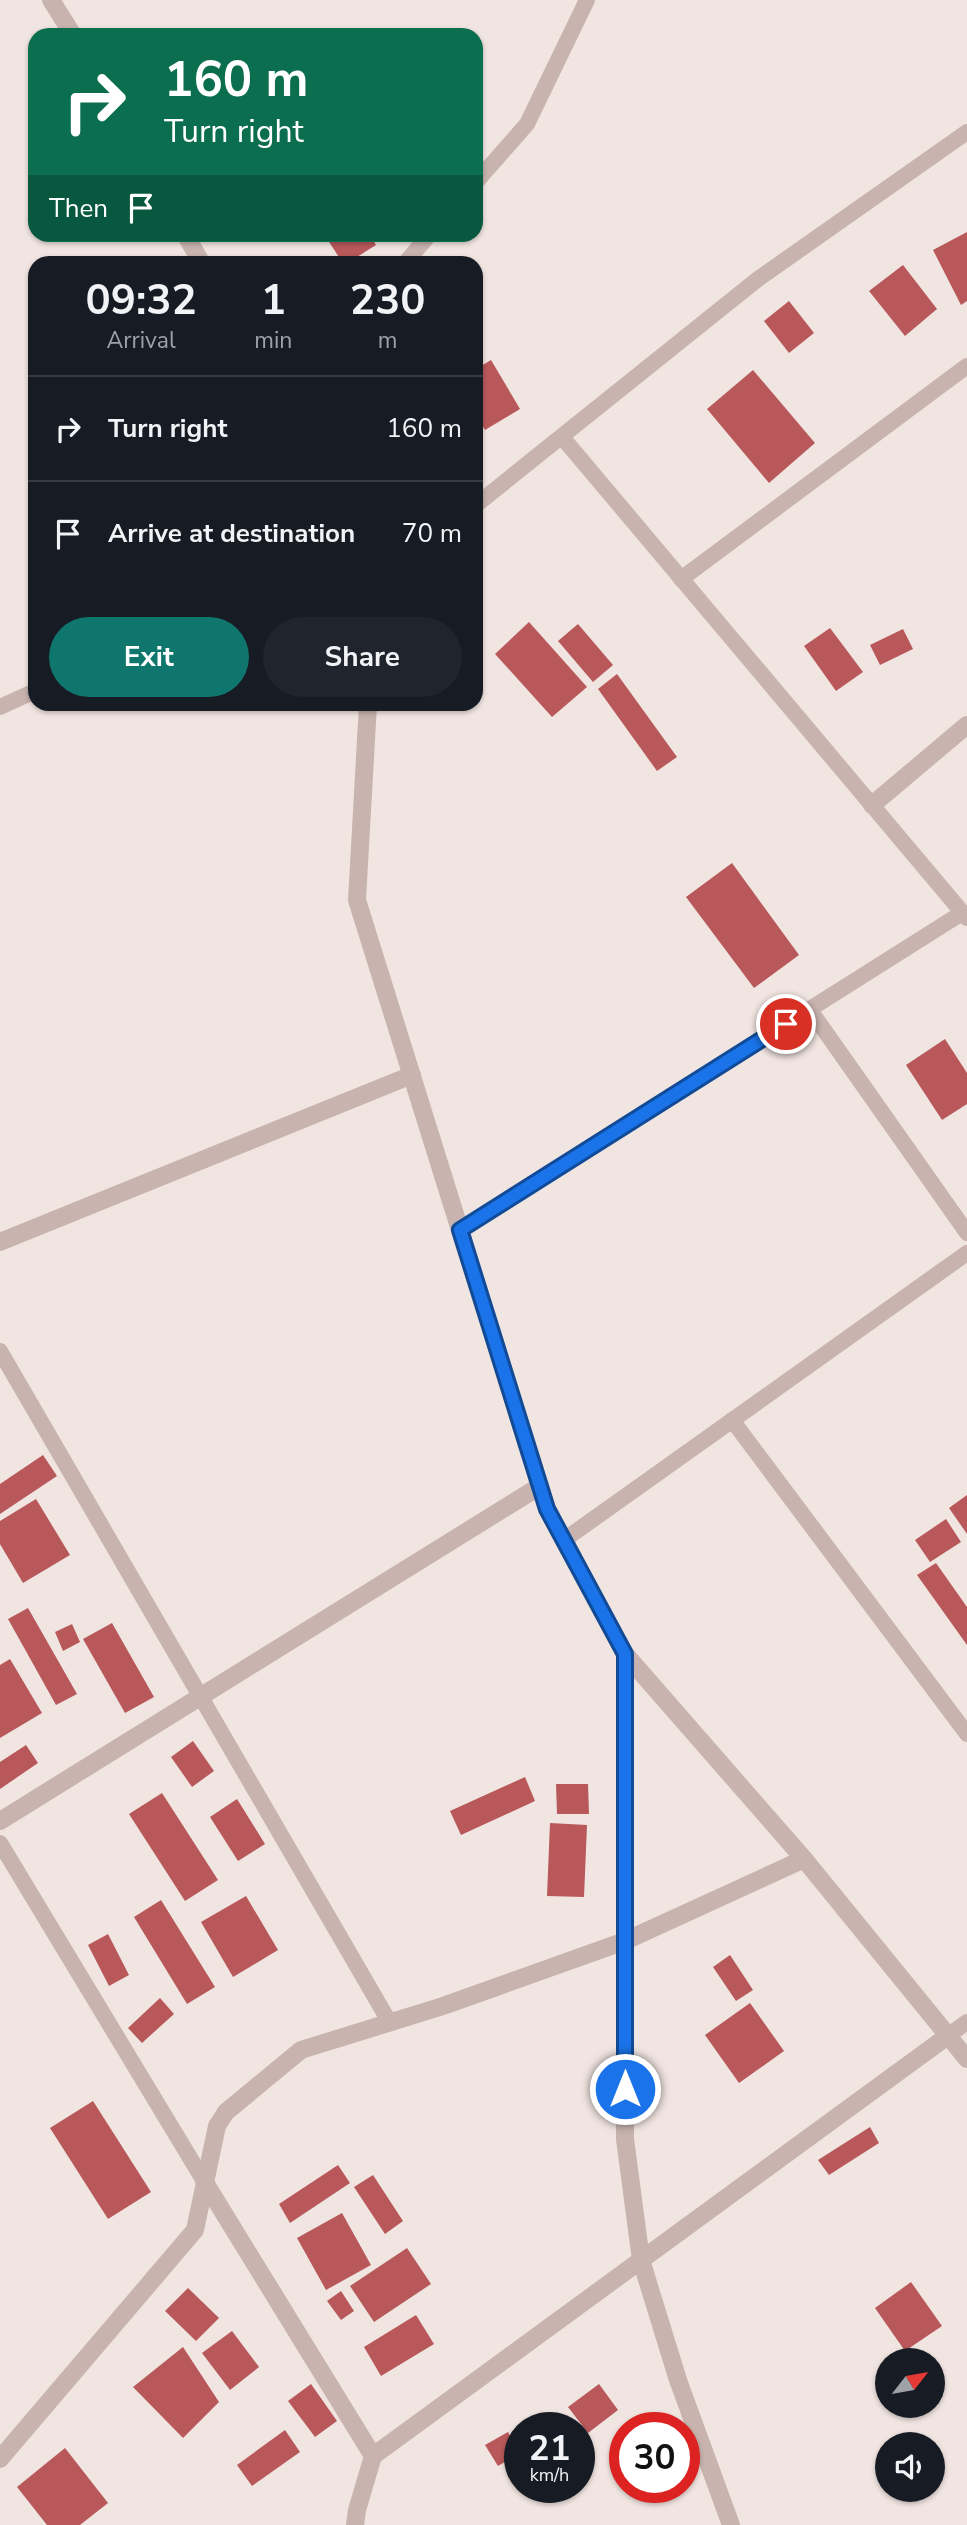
<!DOCTYPE html>
<html lang="en">
<head>
<meta charset="utf-8">
<style>
	body { margin:0; font-family:"Nunito Sans",sans-serif; background:#20242c; color:#f1f3f6; height:100vh; display:flex; flex-direction:column; font-size:26px; white-space:nowrap }
	* { box-sizing:border-box; margin:0 }
	p { font-size:23px; color:#9ea1a6 }
	.icon { flex:none; width:38px; height:38px; fill:none; stroke:currentColor; stroke-width:2; stroke-linecap:round; stroke-linejoin:round }
	.map { position:relative; flex:1; overflow:hidden }
	.details { position:absolute; left:28px; top:256px; width:455px; height:455px; display:flex; flex-direction:column; background:#171b24; border-radius:21px; box-shadow:0 2px 5px #0004 }
	.details>* { flex:none }
	.top-card { position:absolute; left:28px; top:28px; width:455px; height:214px; border-radius:21px; box-shadow:0 2px 5px #0004; background:#0b6e4f; color:#fff; overflow:hidden }
	.needle { width:46px; rotate:59deg }
	.fabs { position:absolute; left:875px; top:2348px; display:grid; gap:14px }
	.fabs a { display:grid; place-items:center; width:70px; height:70px; border-radius:50%; background:#171b24; box-shadow:0 2px 5px #0004; font-size:35px }
	.speed { position:absolute; left:504px; top:2412px; display:flex; gap:14px; font-size:35px; font-weight:700; text-align:center }
	.speed>* { display:grid; place-content:center; width:91px; height:91px; border-radius:50%; background:#171b24; box-shadow:0 2px 5px #0004; line-height:1 }
	.speed small { font-size:18px; font-weight:400 }
	.speed .limit { border:10px solid #d22; background:#fff; color:#111 }
	.pin { position:absolute; display:grid; place-items:center; width:60px; height:60px; color:#fff; margin:-30px; border:4px solid #fff; border-radius:50%; box-shadow:0 2px 7px #0007 }
	.me { position:absolute; width:77px; margin:-38px; rotate:0deg; stroke-linejoin:round; filter:drop-shadow(0 0 5px #0008) }
	.turn { display:flex; align-items:center; gap:24px; height:147px; padding:0 21px; font-size:32px }
	.turn .icon { width:91px; height:91px; stroke-width:2.5 }
	.turn b { display:block; font-size:49px; line-height:60px }
	.then { display:flex; align-items:center; height:66px; padding:0 21px; background:#0003; gap:14px; font-size:26px }
	.eta { display:flex; justify-content:space-evenly; align-items:center; height:119px; text-align:center }
	.eta b { font-size:42px; font-weight:700; line-height:49px }
	.primary-button { display:flex; gap:14px; margin-top:auto; padding:14px 21px }
	.primary-button a { flex:1; height:80px; border-radius:42px; background:#0f766e; color:#fff; font-size:28px; font-weight:700; line-height:80px; text-align:center }
	.primary-button a+a { background:#20242c; color:#f1f3f6 }
	ul { padding:0; list-style:none }
	li { display:flex; align-items:center; gap:21px; height:105px; padding:0 21px; border-top:2px solid #363941 }
	li div { flex:1 }
	li b { display:block; font-size:26px }
	li em { font-style:normal }
	.map>svg:first-child { display:block }
	.building { fill:#b8585a }
	.lines { fill:none; stroke-linecap:round; stroke-linejoin:round }
	.lane { stroke:#c8b3ae; stroke-width:16 }
	.street { stroke:#c8b3ae; stroke-width:18 }
	.route-casing { stroke:#114b97; stroke-width:18 }
	.route { stroke:#1a73e8; stroke-width:12 }
</style>
</head>
<body>
<div class="map">
<svg width="967" height="2525" viewBox="0 0 967 2525">
	<rect width="100%" height="100%" fill="#f1e5e1"/>
	<g class="building">
		<polygon points="967,232 967,301 961,305 933,250"/>
		<polygon points="324,234 369,234 376,245 349,262 342,262"/>
		<polygon points="903,265 937,309 905,336 869,291"/>
		<polygon points="789,301 814,333 789,353 764,321"/>
		<polygon points="491,360 520,409 485,430 476,415 476,369"/>
		<polygon points="753,370 815,443 769,483 707,409"/>
		<polygon points="529,622 587,687 552,717 495,654"/>
		<polygon points="578,624 613,665 593,682 558,641"/>
		<polygon points="830,628 863,672 836,691 804,646"/>
		<polygon points="903,629 913,649 880,665 870,645"/>
		<polygon points="617,674 677,757 657,771 598,689"/>
		<polygon points="732,863 799,955 754,988 686,897"/>
		<polygon points="945,1039 967,1073 967,1104 942,1120 906,1065"/>
		<polygon points="43,1455 57,1476 0,1514 0,1484"/>
		<polygon points="967,1495 967,1534 949,1508"/>
		<polygon points="36,1499 70,1555 23,1583 0,1544 0,1521"/>
		<polygon points="946,1519 961,1542 930,1562 915,1540"/>
		<polygon points="936,1563 967,1607 967,1645 917,1575"/>
		<polygon points="28,1608 77,1694 56,1705 8,1619"/>
		<polygon points="112,1623 154,1697 125,1713 83,1639"/>
		<polygon points="72,1624 80,1642 63,1651 55,1632"/>
		<polygon points="10,1659 42,1713 0,1738 0,1665"/>
		<polygon points="193,1741 214,1771 192,1787 171,1757"/>
		<polygon points="26,1745 38,1763 0,1789 0,1762"/>
		<polygon points="525,1777 535,1801 461,1835 450,1811"/>
		<polygon points="556,1784 588,1784 589,1814 557,1814"/>
		<polygon points="162,1793 218,1880 185,1901 129,1814"/>
		<polygon points="237,1799 265,1844 238,1861 210,1817"/>
		<polygon points="550,1823 587,1825 584,1897 547,1896"/>
		<polygon points="246,1896 278,1950 233,1977 201,1922"/>
		<polygon points="161,1900 215,1987 187,2004 134,1917"/>
		<polygon points="108,1934 129,1975 109,1986 88,1945"/>
		<polygon points="730,1955 753,1990 736,2001 713,1967"/>
		<polygon points="160,1998 174,2014 142,2043 128,2028"/>
		<polygon points="750,2003 784,2051 739,2083 705,2035"/>
		<polygon points="93,2101 151,2192 108,2219 50,2128"/>
		<polygon points="870,2127 879,2143 829,2175 818,2160"/>
		<polygon points="338,2165 350,2183 290,2223 279,2204"/>
		<polygon points="373,2175 403,2221 385,2234 354,2187"/>
		<polygon points="342,2213 371,2265 326,2290 297,2238"/>
		<polygon points="407,2248 431,2284 374,2322 350,2286"/>
		<polygon points="911,2282 942,2326 905,2351 875,2308"/>
		<polygon points="188,2288 219,2318 196,2341 165,2311"/>
		<polygon points="341,2291 354,2311 341,2320 327,2301"/>
		<polygon points="416,2315 434,2344 381,2376 364,2347"/>
		<polygon points="232,2331 259,2367 230,2390 202,2353"/>
		<polygon points="183,2347 219,2402 183,2438 133,2387"/>
		<polygon points="311,2384 337,2421 315,2437 288,2401"/>
		<polygon points="599,2384 618,2410 588,2433 568,2407"/>
		<polygon points="285,2430 300,2452 252,2486 237,2465"/>
		<polygon points="508,2432 520,2453 498,2466 485,2445"/>
		<polygon points="65,2448 108,2503 80,2525 47,2525 17,2487"/>
	</g>
	<g class="lines">
		<g class="lane">
			<polyline points="476,182 527,124 587,0"/>
			<polyline points="406,262 430,234"/>
			<polyline points="562,437 967,918"/>
			<polyline points="476,505 758,279 967,132"/>
			<polyline points="681,579 967,366"/>
			<polyline points="0,707 35,691"/>
			<polyline points="810,1010 967,1233"/>
			<polyline points="460,1230 962,913"/>
			<polyline points="0,1351 390,2023"/>
			<polyline points="732,1420 967,1734"/>
			<polyline points="564,1540 967,1253"/>
			<polyline points="0,1843 204,2181"/>
			<polyline points="949,2035 967,2022"/>
		</g>
		<g class="street">
			<polyline points="51,0 73,35"/>
			<polyline points="185,234 201,262"/>
			<polyline points="368,704 357,900 547,1509 625,1654 625,2139 641,2260 678,2380 731,2525"/>
			<polyline points="872,805 967,725"/>
			<polyline points="0,1242 412,1075"/>
			<polyline points="625,1654 804,1859 967,2059"/>
			<polyline points="0,1821 540,1486"/>
			<polyline points="204,2181 373,2456"/>
			<polyline points="0,2459 195,2230 217,2126 226,2112 301,2050 443,2006 625,1941 804,1859"/>
			<polyline points="355,2525 357,2510 373,2456 949,2035"/>
		</g>
	</g>
	<g class="lines">
		<defs>
			<polyline id="route" points="625,2089 625,1654 547,1509 460,1230 786,1024"/>
		</defs>
		<use href="#route" class="route-casing"/>
		<use href="#route" class="route"/>
	</g>
</svg>
<div class="fabs">
<a><svg class="needle" viewBox="-14 -14 28 28"><path d="M0-13l5 13h-10z" fill="#e53935"/><path d="M0 13l5-13h-10z" fill="#9ea1a6"/></svg></a>
<a><svg class="icon" aria-label="sound" viewBox="0 0 24 24"><path d="M4 9h4l5-4v14l-5-4H4zM17 9q2 3 0 6"/></svg></a>
</div>
<div class="speed"><div>21<small>km/h</small></div><div class="limit">30</div></div>
<div class="pin" style="left:786px;top:1024px;background:#d93025"><svg class="icon" aria-label="arrive" viewBox="0 0 24 24"><path d="M6 21V4h12l-3 4 3 4H6"/></svg></div>
<svg class="me" style="left:625px;top:2089px" viewBox="-20 -20 40 40"><circle r="17" fill="#1a73e8" stroke="#fff" stroke-width="3"/><path d="M0-11L8 9 0 5-8 9z" fill="#fff"/></svg>
<div class="top-card">
<div class="turn"><svg class="icon" aria-label="right" viewBox="0 0 24 24"><path d="M7 20v-9h11M14 6l5 5-5 5"/></svg><div><b>160 m</b>Turn right</div></div>
<div class="then">Then<svg class="icon" aria-label="arrive" viewBox="0 0 24 24"><path d="M6 21V4h12l-3 4 3 4H6"/></svg></div>
</div>
<section class="details">
<div class="eta">
<div><b>09:32</b><p>Arrival</p></div>
<div><b>1</b><p>min</p></div>
<div><b>230</b><p>m</p></div>
</div>
<ul>
<li><svg class="icon" aria-label="right" viewBox="0 0 24 24"><path d="M7 20v-9h11M14 6l5 5-5 5"/></svg><div><b>Turn right</b></div><em>160 m</em></li>
<li><svg class="icon" aria-label="arrive" viewBox="0 0 24 24"><path d="M6 21V4h12l-3 4 3 4H6"/></svg><div><b>Arrive at destination</b></div><em>70 m</em></li>
</ul>
<div class="primary-button"><a>Exit</a><a>Share</a></div>
</section>
</div>
</body>
</html>
